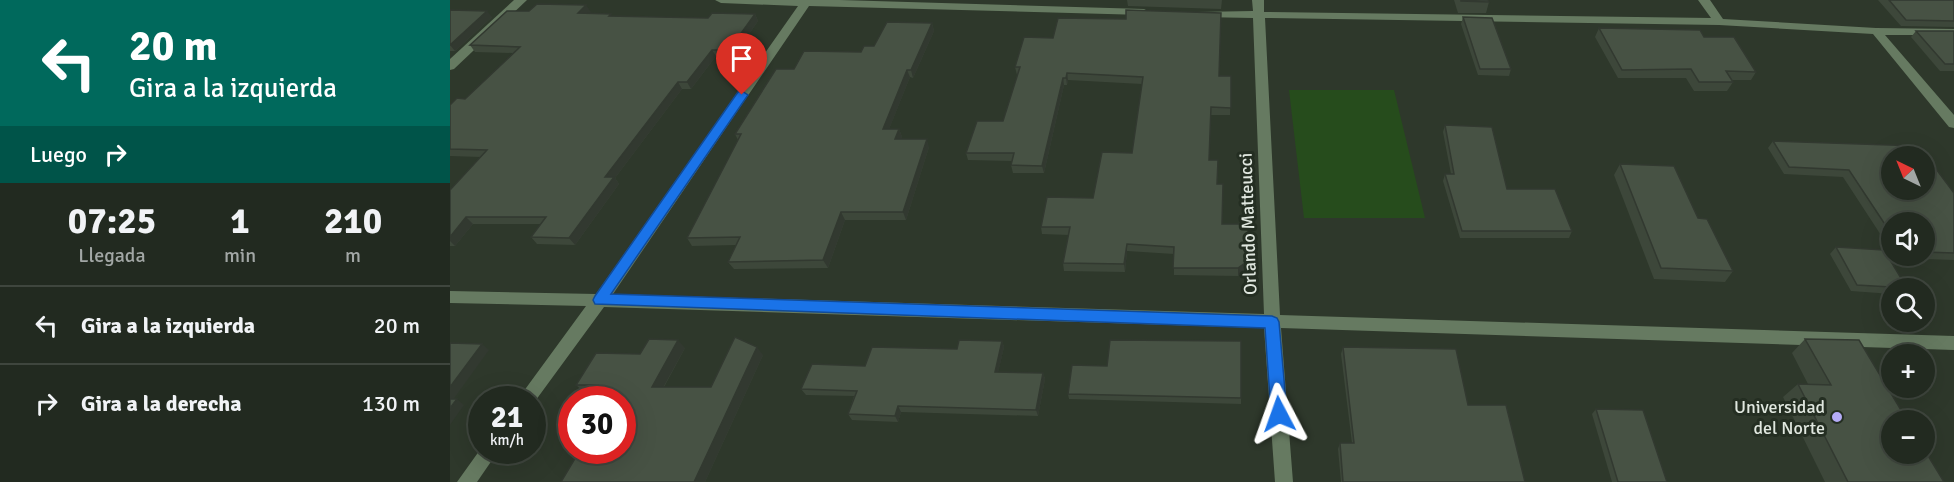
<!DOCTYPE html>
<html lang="es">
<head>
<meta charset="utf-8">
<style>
	body { margin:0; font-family:Signika,sans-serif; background:#2a3229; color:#f1f3f6; height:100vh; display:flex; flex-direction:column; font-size:22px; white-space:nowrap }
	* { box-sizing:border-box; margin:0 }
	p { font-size:20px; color:#a2a7a5 }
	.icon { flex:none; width:33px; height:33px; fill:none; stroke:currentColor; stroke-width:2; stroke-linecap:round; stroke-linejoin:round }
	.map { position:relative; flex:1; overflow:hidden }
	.side { display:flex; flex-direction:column; background:#222a20; width:450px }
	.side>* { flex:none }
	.hud { background:#00695c; color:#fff; overflow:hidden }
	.needle { width:39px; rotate:317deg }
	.controls { position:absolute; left:1431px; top:146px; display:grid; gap:12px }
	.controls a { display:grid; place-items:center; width:54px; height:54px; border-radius:50%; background:#222a20; box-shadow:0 6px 24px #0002,0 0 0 2px #3f463e; font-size:30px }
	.speed { position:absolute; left:18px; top:386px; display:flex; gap:12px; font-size:30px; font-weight:700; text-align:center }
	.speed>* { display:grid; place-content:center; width:78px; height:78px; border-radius:50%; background:#222a20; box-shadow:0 6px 24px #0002,0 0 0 2px #3f463e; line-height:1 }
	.speed small { font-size:15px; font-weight:400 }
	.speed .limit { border:9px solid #d22; background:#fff; color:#111 }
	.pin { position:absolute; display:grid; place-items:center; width:51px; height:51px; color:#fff; margin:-62px -26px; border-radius:50% 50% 50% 0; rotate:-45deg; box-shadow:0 0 6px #0007 }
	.pin .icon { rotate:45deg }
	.me { position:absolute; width:66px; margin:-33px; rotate:356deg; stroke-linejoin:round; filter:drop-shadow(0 0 4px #0008) }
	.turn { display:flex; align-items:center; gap:21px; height:126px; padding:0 30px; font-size:27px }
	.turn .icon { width:78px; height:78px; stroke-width:2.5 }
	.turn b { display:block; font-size:42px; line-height:51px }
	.then { display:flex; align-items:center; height:57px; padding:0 30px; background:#0003; gap:12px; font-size:22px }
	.eta { display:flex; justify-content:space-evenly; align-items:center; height:102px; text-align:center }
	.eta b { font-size:36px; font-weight:800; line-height:42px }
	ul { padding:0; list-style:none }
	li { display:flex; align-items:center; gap:18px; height:78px; padding:0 30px; border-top:2px solid #3f463e }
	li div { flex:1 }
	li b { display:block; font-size:22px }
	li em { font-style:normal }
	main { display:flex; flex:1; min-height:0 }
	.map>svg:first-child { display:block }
	.green { fill:#264c1c }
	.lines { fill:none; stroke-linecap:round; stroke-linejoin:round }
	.minor { fill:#667a61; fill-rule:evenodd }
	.wall { fill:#3d473a }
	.shaded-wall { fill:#323930 }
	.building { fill:#475244; stroke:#323930; stroke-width:1.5; fill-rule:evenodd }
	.route { fill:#1a73e8; stroke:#114b97; stroke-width:1.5 }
	.poi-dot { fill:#b5acf8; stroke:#242e22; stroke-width:2 }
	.labels { text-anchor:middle; stroke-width:6; stroke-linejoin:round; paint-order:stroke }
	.street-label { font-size:18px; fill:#e0e7df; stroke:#242e22 }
	.poi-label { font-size:18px; fill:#e0e7df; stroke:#242e22; text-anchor:end }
</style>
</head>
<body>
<main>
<section class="side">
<div class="hud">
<div class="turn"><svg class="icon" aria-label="left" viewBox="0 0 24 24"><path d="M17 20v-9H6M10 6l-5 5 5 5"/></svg><div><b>20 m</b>Gira a la izquierda</div></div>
<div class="then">Luego<svg class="icon" aria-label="right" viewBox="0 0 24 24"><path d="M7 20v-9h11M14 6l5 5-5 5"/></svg></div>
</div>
<div class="eta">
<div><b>07:25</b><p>Llegada</p></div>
<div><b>1</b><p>min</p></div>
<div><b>210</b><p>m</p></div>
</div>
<ul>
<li><svg class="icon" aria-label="left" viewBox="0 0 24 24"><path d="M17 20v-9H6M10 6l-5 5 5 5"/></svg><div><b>Gira a la izquierda</b></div><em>20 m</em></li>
<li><svg class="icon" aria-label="right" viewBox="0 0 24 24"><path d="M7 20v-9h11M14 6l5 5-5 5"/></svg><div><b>Gira a la derecha</b></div><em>130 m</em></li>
</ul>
</section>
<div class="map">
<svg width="1504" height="482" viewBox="0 0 1504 482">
	<rect width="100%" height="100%" fill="#2e382b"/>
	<polygon class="green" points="944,90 975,218 854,218 839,90"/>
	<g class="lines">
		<g class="minor">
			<polygon points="64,0 77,0 4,69 0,70 0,59"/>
			<polygon points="265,0 390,0 694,9 700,12 694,15 359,6 163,294 814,314 803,18 751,17 747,16 747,12 803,11 802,0 814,0 814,12 1261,18 1248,0 1260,0 1273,19 1426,28 1504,29 1504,35 1435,35 1504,115 1504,128 1499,127 1423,34 1269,25 815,18 830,315 1504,336 1504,350 831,328 843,482 825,482 814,328 154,307 83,404 82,399 68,399 136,306 0,303 0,291 146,294 348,6 271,3"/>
			<polygon points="32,447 32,450 49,450 27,482 7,482"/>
		</g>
	</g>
	<g class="wall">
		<polygon points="677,0 772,0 771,9 678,6"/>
		<polygon points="1004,0 1038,0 1039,2 1036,13 1008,13"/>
		<polygon points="1428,0 1504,0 1504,27 1451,26"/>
		<polygon points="0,10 42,17 5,51 0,51"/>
		<polygon points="141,12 139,13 162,16 258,18 305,14 308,21 283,57 266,56 241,89 232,89 165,178 169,184 125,245 87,244 81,237 91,224 23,224 5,246 0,246 0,190 31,157 0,156 0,105 15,99 63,53 25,52 20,45"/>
		<polygon points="1013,17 1061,69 1059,76 1028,75 1011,24"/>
		<polygon points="482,23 484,31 463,78 460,77 439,129 449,129 452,137 451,139 479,147 456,220 395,220 378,268 284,269 278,262 286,245 242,246 237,238 288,140 285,134 344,69 411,52"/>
		<polygon points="1149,28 1254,37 1306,72 1301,80 1281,80 1283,82 1277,91 1244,91 1236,78 1168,78 1145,37"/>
		<polygon points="1466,31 1504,31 1504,71 1490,71 1461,37"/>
		<polygon points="565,67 781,76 780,115 761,115 759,160 767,184 772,224 799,260 798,267 788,276 724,275 724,254 677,251 675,272 614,271 613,263 619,235 592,234 591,227 643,198 682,153 692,84 618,80 617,85 614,85 594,173 563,173 561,165 562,161 518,160 516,153 553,121 568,75 567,75"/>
		<polygon points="995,125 1057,189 1122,231 1119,238 1010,238 993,181 995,174 1001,174 993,132"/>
		<polygon points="1323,141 1504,193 1504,260 1445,258 1443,255 1474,255 1474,222 1442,222 1442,252 1393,177 1334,174 1318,148"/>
		<polygon points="1170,164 1248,218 1283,271 1275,282 1204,279 1164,175"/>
		<polygon points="1386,247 1457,288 1442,288 1442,294 1401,291 1380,254"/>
		<polygon points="1355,339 1494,482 1375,482 1333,397 1348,384 1358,384 1342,353"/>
		<polygon points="552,341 554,347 548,372 593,373 595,379 588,416 451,412 448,422 402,420 398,414 404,396 356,395 351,389 415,366"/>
		<polygon points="893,347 1018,405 1075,482 891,482 888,449 890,443 902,443 891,354"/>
		<polygon points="235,348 214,387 261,387 313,355 255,482 111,482 172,450 144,393 135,393 126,385"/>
		<polygon points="657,366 791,398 791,404 619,399 618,394"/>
		<polygon points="1146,409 1217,482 1162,482 1142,414"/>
	</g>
	<g class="shaded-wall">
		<polygon points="136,5 141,12 133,20 128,13"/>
		<polygon points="37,11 42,17 5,51 0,45"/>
		<polygon points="305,14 308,21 283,57 279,50"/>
		<polygon points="482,23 484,31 463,78 461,70"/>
		<polygon points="262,50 266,56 241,89 237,82"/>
		<polygon points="457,70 460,77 436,137 433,129"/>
		<polygon points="617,73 618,80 617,85 616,78"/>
		<polygon points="613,78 614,85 594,173 592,166"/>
		<polygon points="228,82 232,89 165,178 169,184 125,245 119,238 155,177"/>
		<polygon points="449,129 452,137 448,147 445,139"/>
		<polygon points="477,139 479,147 456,220 453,212"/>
		<polygon points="391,212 395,220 378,268 373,260"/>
		<polygon points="16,217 23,224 5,246 0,241 0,237"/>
		<polygon points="677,244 677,251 675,272 674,264"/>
		<polygon points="799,260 798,267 788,276 788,268"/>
		<polygon points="228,340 235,348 209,395 202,387"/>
		<polygon points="552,341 554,347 547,378 545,372"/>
		<polygon points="32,344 39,350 0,404 0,387"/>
		<polygon points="307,347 313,355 255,482 244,482"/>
		<polygon points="593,373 595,379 588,416 586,410"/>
		<polygon points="7,399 14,405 0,425 0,408"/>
		<polygon points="448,406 451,412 448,422 445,416"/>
	</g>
	<g class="building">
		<polygon points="1011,0 1038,0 1039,2 1011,1"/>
		<polygon points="1439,0 1504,0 1504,21 1456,20"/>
		<polygon points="87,4 136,5 128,13 161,14 159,16 258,18 262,13 305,14 279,50 262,50 237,82 228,82 155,177 164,177 119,238 81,237 96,217 16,217 0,237 0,190 37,150 0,149 0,105 7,98 15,99 70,47 20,45 57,11 79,11"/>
		<polygon points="0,10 37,11 0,45"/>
		<polygon points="676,10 771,13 769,76 781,76 781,108 761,107 759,160 768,160 767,184 773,184 772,224 798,224 799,260 788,268 723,268 724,247 677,244 674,264 613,263 620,227 591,227 597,197 643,198 652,152 682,153 693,77 617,73 616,78 613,78 592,166 561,165 564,153 516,153 527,121 553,121 570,67 565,67 574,37 603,38 608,18 676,19"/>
		<polygon points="1013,17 1042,18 1061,69 1030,69"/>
		<polygon points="437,22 482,23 461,70 457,70 433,129 449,129 445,139 477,139 453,212 391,212 373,260 278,262 290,237 237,238 291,134 285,134 326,69 344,69 354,51 411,52 414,46 424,46"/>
		<polygon points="1149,28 1250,30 1254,37 1284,37 1306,72 1276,71 1283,82 1249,82 1241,69 1172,70"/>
		<polygon points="1466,31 1504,31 1504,64 1495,64"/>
		<polygon points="995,125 1042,127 1057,189 1105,189 1122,231 1012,231 995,174 1004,174"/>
		<path d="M1323 141 1469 146 1504 193V253L1474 252V222H1442V235L1399 170 1339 167ZM1442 156H1474V189H1442Z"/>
		<polygon points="1170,164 1224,166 1248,218 1257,219 1283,271 1211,268"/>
		<polygon points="1386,247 1434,250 1457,288 1407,285"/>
		<polygon points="285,337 307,347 244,482 111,482 130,450 172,450 172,399 140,399 148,385 126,385 146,353 190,354 199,339 228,340 202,387 261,387"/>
		<polygon points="1355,339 1409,340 1457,420 1442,420 1442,453 1474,453 1474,449 1494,482 1398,482 1348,384 1381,385"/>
		<polygon points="509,340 552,341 545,372 593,373 586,410 448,406 445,416 398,414 407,391 351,389 362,364 415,366 422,347 507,349"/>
		<polygon points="660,340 791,341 791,398 618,394 622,365 657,366"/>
		<polygon points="0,343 32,344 0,387"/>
		<polygon points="893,347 1006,349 1018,405 1056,405 1075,482 893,482 890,443 904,443"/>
		<polygon points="0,399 7,399 0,408"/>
		<polygon points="1146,409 1193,410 1217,482 1168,482"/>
	</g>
	<polygon class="route" points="292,91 298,95 161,294 822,316 827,318 829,322 837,414 835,419 829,421 823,419 821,414 815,328 145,304 143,300 145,296 288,92"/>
	<circle class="poi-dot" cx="1387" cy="417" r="6"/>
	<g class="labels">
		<g class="street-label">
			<text transform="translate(798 224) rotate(-92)" y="6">Orlando Matteucci</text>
		</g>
		<g class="poi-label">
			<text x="1375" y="413">Universidad<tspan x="1375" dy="21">del Norte</tspan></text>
		</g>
	</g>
</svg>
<div class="controls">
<a><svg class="needle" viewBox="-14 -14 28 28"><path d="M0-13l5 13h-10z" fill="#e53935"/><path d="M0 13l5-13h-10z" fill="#a2a7a5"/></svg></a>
<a><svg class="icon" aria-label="sound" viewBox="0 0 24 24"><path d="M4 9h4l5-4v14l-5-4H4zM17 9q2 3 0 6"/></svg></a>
<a><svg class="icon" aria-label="search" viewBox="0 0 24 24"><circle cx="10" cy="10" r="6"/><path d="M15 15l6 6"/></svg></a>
<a>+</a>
<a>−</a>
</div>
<div class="speed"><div>21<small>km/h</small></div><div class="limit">30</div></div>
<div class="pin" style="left:292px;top:95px;background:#d93025"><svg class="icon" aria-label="arrive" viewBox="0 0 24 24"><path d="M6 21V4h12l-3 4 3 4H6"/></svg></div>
<svg class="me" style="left:829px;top:414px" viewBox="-20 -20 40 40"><path d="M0-17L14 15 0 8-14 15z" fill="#1a73e8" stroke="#fff" stroke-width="4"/></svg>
</div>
</main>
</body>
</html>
